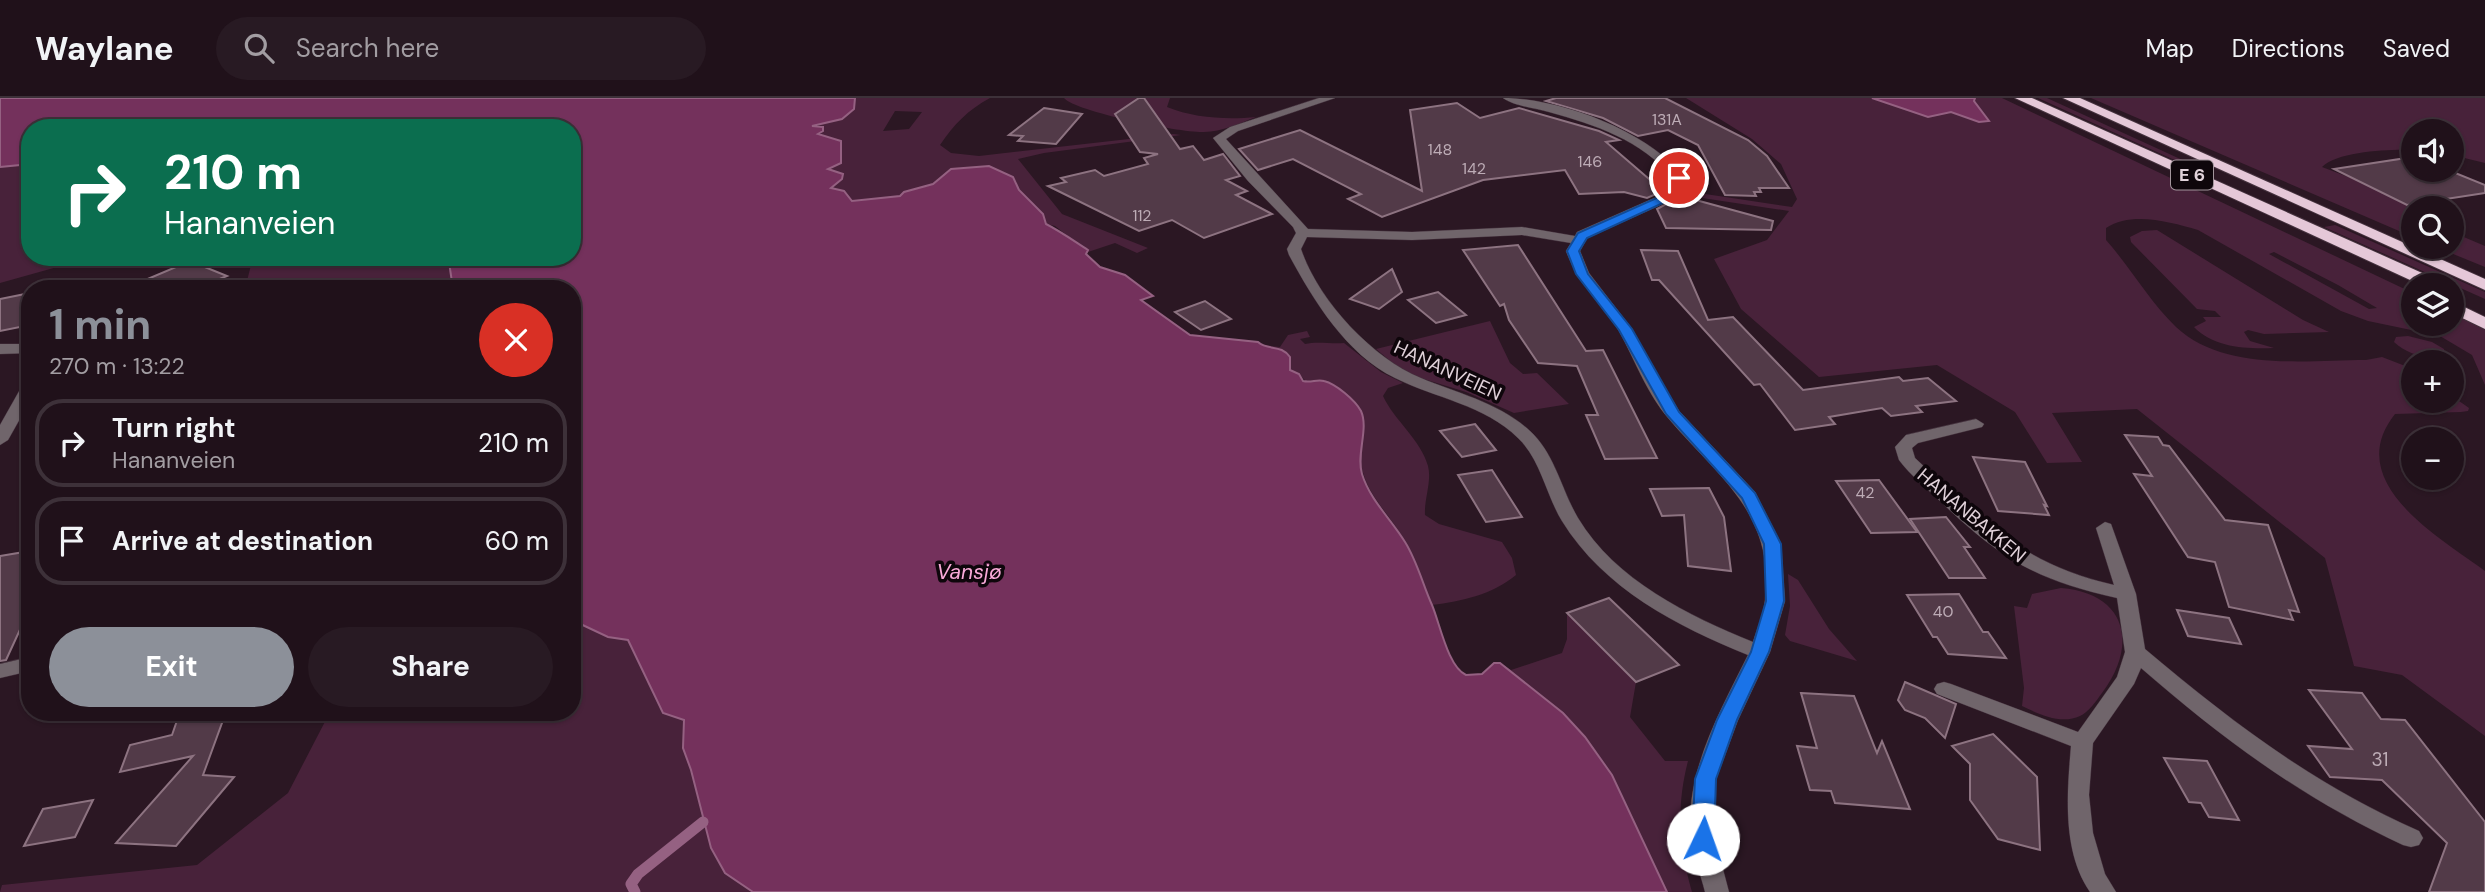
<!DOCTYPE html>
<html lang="en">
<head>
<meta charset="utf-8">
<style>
	body { margin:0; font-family:"DM Sans",sans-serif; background:#281a23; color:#f1f3f6; height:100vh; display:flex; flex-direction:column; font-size:26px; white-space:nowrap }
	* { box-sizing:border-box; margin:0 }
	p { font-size:23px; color:#a29da2 }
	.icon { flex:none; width:38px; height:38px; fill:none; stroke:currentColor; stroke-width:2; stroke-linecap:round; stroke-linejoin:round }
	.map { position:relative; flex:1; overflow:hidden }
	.side { position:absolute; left:21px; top:182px; width:560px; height:441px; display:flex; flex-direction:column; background:#20111a; border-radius:28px; box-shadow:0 2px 5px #0004,0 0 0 2px #3d3139 }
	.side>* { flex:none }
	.hud { position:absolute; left:21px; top:21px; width:560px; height:147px; border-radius:28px; box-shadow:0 2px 5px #0004,0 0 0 2px #3d3139; background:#0b6e4f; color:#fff; overflow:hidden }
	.tools { position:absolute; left:2401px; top:21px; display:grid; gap:14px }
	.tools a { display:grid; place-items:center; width:63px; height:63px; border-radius:50%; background:#20111a; box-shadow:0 2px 5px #0004,0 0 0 2px #3d3139; font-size:35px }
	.pin { position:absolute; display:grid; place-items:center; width:60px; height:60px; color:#fff; margin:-30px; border:4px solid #fff; border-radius:50%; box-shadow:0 2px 7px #0007 }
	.me { position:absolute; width:77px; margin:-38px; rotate:3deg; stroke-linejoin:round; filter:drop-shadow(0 0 5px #0008) }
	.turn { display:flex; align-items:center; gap:24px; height:147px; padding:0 28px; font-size:32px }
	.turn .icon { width:91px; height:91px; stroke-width:2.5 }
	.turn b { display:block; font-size:49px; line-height:60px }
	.round { display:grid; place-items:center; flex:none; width:74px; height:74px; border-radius:37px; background:#281a23 }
	.summary { display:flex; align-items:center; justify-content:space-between; height:119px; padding:0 28px }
	h1 { font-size:42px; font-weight:700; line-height:52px; color:#8c9099 }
	.primary-button { display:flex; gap:14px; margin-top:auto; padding:14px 28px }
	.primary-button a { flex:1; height:80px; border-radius:42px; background:#8c9099; color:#fff; font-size:28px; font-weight:700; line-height:80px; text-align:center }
	.primary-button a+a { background:#281a23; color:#f1f3f6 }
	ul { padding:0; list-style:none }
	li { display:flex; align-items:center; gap:21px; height:88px; margin:0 14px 10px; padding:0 14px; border:4px solid #3d3139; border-radius:28px }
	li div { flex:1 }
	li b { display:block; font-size:26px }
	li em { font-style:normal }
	header { display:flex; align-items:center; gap:42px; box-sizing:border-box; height:98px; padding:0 35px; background:#20111a; border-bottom:2px solid #3d3139 }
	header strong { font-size:33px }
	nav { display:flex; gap:38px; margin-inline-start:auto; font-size:24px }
	.search { width:490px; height:63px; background:#281a23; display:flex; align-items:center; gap:18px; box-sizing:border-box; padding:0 24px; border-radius:38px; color:#a29da2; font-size:26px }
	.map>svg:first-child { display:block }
	.green { fill:#48223a; fill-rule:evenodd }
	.water { fill:#74315c; stroke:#956182; stroke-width:2 }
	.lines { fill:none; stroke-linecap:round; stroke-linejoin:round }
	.stream { stroke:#956182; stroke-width:11 }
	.building { fill:#523a48; stroke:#8d7381; stroke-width:2 }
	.minor-casing { stroke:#44313d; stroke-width:1 }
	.highway-casing { stroke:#44313d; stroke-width:2 }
	.minor { fill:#70656b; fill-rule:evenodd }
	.highway { fill:#e5c8d8; fill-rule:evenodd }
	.route { fill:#1a73e8; stroke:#114b97; stroke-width:2 }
	.labels { text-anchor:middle; stroke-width:7; stroke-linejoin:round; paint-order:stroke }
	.number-label { font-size:16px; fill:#bdacb6 }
	.shield { fill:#0e060b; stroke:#a2959c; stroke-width:2 }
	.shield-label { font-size:18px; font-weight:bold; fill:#e1d2da }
	.street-label { font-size:19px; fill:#e1d2da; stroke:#0e060b }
	.near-number-label { font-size:19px; fill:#bdacb6 }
	.water-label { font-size:21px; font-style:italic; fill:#faaad9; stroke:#0e060b }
</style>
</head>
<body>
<header>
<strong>Waylane</strong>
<div class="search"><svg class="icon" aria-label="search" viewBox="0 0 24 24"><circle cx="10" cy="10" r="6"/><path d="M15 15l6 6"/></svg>Search here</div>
<nav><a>Map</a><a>Directions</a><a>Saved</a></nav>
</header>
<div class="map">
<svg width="2485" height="794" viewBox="0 0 2485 794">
	<rect width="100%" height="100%" fill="#2b1723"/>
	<g class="green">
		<path d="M809 0H990C968 12 954 26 940 47L951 55 979 58 1173 36 1181 37 1044 55 1018 61 1062 116 1148 150 1137 155 1115 145 1088 154 1055 128 1046 126 1042 119 962 70C947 71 945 80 933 86 922 91 909 89 900 98L851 103 844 93 831 90 842 81 843 76 828 71 841 64C842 47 833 41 818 35L823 32 811 28 835 23ZM895 13 922 14 909 31 883 33Z"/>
		<path d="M1064 0H1170L1167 9C1194 20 1227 22 1256 19 1240 25 1222 34 1204 34 1182 35 1076 14 1064 0Z"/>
		<path d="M1686 0H2002L2413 195V226H2452V214L2485 232V287L2472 257 2440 238 2368 223 2341 213 2198 132C2170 124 2132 113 2106 130V142C2130 169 2150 204 2176 229 2224 274 2306 262 2366 262L2382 259 2413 271V303H2452V298L2469 310 2468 313 2461 314 2395 316C2341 384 2439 439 2485 473V638L2402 577 2354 568 2325 460 2137 311 2052 315 2082 364 2047 365 2015 314 1937 267 1819 279 1741 211 1714 161 1767 142 1789 113 1689 98 1692 94 1792 109 1797 101 1781 66 1752 41ZM2274 154 2338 187 2377 210 2369 211 2269 156Z"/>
		<polygon points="2038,0 2047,0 2189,65 2181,65"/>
		<path d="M2091 0H2485V65L2452 57V33H2413V52C2391 51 2338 53 2322 69L2367 86 2415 110 2412 117 2413 139Z"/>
		<polygon points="30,66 30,159 93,159 0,185 0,69"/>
		<polygon points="2335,127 2485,194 2485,201 2324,129"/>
		<path d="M2157 132 2303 222 2329 234 2264 236 2248 232 2244 234 2250 243 2274 250C2247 251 2214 250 2194 229L2206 223 2203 219H2221L2215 213 2197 211 2131 144 2130 139 2142 133Z"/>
		<polygon points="2452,134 2485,148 2485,169 2436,149 2452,149"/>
		<polygon points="245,159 445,159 449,164 453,189 245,191 252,163"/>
		<polygon points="1490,223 1510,265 1523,276 1537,275 1569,306 1514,315 1466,294 1414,278 1394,266 1376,251"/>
		<path d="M1307 233 1310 239 1300 241 1305 246C1317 243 1330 246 1344 245L1381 274 1403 285 1388 290 1383 298C1394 322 1421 342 1428 368 1432 383 1424 401 1425 417L1439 426 1502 444 1512 460 1516 477C1492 497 1462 503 1432 507 1424 487 1417 466 1407 447 1386 407 1355 392 1361 341L1299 276 1290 272V259L1287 254 1201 241 1258 244 1262 247 1280 249 1288 237Z"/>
		<path d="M2408 238 2432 244 2444 251 2445 257C2428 263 2407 256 2394 244L2396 239Z"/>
		<polygon points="1788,476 1798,482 1829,531 1857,563 1790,543 1785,537 1790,508"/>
		<path d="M2061 490C2126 495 2139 546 2102 595 2096 603 2089 614 2080 618 2061 627 2039 616 2022 608L2024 590 2014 508 2027 510 2032 496Z"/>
		<path d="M1567 515 1636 584 1630 619 1665 663H1688C1676 709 1679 749 1692 794H1645L1494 565H1500L1511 572 1562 555 1567 541Z"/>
		<polygon points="572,522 593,532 628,542 663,615 684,622 683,650 797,794 0,794 2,787 197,767 288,695 330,614 572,614"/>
	</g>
	<g class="water">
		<path d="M0 0H855L854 11 842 21 812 28 823 29V33L818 36 841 43V65L828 71 843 76 842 81 831 90 844 93 852 103 900 98 904 94 933 86 951 71 989 68 1013 79 1019 92 1043 116 1046 126C1060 133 1074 143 1088 152L1086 156 1100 169 1125 177 1153 198 1141 202 1190 237 1258 244C1268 253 1281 246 1290 259V272L1299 276 1303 283C1311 285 1317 281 1324 283 1336 286 1355 302 1361 313 1369 331 1356 356 1362 376 1370 402 1391 421 1405 444 1417 463 1423 487 1432 507 1440 526 1448 569 1466 577L1482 576 1494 565H1500L1563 615 1585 639 1612 677 1667 794H753L725 775 711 750 691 672 683 650 684 622 663 615 628 542 608 539 572 522V191H453L449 164 445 159H572V30H30V66L0 69Z"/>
		<polygon points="1872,0 1975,0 1974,3 1989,23 1979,24 1951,14 1928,19"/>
	</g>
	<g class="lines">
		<polyline class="stream" points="635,794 631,786 638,776 703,724"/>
	</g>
	<g class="building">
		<polygon points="1139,0 1144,0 1180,51 1193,48 1204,62 1223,56 1240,78 1226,82 1247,93 1236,97 1272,116 1204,140 1172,122 1139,133 1048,88 1066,84 1061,80 1095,72 1104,78 1148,66 1144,60 1158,56 1140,54 1115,16"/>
		<polygon points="1556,0 1665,0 1748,42 1767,58 1789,90 1759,90 1761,94 1754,94 1756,98 1725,97 1698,47 1668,32 1638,38 1603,20 1546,3"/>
		<polygon points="1457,5 1480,20 1519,10 1599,33 1619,42 1606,44 1663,93 1647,100 1624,94 1579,96 1565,72 1483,82 1382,119 1348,101 1361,96 1293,61 1258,72 1239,51 1300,32 1422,93 1410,12"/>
		<polygon points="1044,10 1082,16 1056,46 1018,43 1023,38 1009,37"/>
		<polygon points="2413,59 2413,72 2448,72 2485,87 2485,95 2407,107 2334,71"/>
		<polygon points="1681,98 1773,123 1771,132 1666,130 1657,111"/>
		<polygon points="1518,147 1586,253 1603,252 1657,360 1605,361 1586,317 1598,317 1577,268 1538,265 1509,222 1504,206 1500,208 1463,152"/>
		<polygon points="1641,152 1678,153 1708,222 1733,219 1803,292 1899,279 1903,283 1928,280 1956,303 1916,308 1922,314 1891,318 1882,310 1829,319 1835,326 1795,332 1760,286 1754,287 1659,182 1652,182"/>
		<polygon points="190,163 227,178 195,191 124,191"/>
		<polygon points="1392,171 1402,194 1379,211 1350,201"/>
		<polygon points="1438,194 1466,217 1436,225 1408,202"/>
		<polygon points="30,195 30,227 0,233 0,201"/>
		<polygon points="1205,203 1231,221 1201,232 1175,214"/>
		<polygon points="1475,326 1496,352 1462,359 1440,333"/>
		<polygon points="2125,337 2158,339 2163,347 2169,348 2225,422 2268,427 2299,514 2289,512 2293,522 2229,509 2215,464 2188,459 2134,376 2152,378"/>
		<polygon points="1973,359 2025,364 2047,408 2044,407 2049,417 1998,413"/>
		<polygon points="1492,372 1522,419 1486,424 1458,377"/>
		<polygon points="1879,382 1917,434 1871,435 1836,383"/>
		<polygon points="1709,390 1724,419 1731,473 1688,468 1684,417 1662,418 1650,391"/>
		<polygon points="1946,419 1970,449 1964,449 1985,480 1949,480 1910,421"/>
		<polygon points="30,453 30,510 6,562 0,563 0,458"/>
		<polygon points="1959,496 1983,534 1988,534 2006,560 1948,556 1937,539 1933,539 1907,497"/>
		<polygon points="1609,500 1679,567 1636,584 1567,515"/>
		<polygon points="2177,512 2229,520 2241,546 2188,538"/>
		<polygon points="1905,584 1956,606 1945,640 1925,620 1905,612 1898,602"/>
		<polygon points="2309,592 2362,595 2381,621 2405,622 2485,724 2485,794 2429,794 2447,745 2382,682 2330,679 2308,648 2352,651"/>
		<polygon points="1801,595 1854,598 1877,655 1882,643 1910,711 1835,705 1831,693 1810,692 1797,648 1817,650"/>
		<polygon points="180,614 226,614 203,677 234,679 176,748 116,745 193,658 120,674 130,647 172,637"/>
		<polygon points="1993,636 2037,679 2040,752 1998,741 1970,702 1970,666 1952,648"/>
		<polygon points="2164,660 2207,663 2239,722 2209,719 2201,705 2189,704"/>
		<polygon points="93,702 75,739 24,748 43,711"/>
	</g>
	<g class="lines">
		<defs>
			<g id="minor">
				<path d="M1319 0H1335L1238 33 1226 41 1308 131 1412 134 1522 129 1575 138 1577 134 1668 94 1673 80C1641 42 1596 27 1549 14 1535 10 1514 8 1503 0 1560 0 1650 34 1685 80L1684 89 1676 100 1587 140 1580 153 1589 175 1632 231 1646 259 1679 313 1755 394 1781 446 1785 503 1770 554 1738 622 1716 681 1715 741 1729 794H1705C1701 777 1693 759 1691 741 1684 675 1720 614 1748 557 1677 528 1604 491 1562 423 1546 397 1541 362 1518 340 1485 307 1435 300 1395 280 1346 256 1314 203 1289 157L1287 151 1296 135 1293 129 1248 83 1213 40 1230 29ZM1522 137 1571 145 1566 153C1580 189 1601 203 1619 233 1635 262 1647 296 1669 321 1719 380 1775 415 1765 502 1764 516 1757 531 1753 544 1689 518 1615 482 1578 420 1561 391 1555 356 1530 333 1500 305 1457 295 1421 280 1372 260 1318 202 1301 151L1307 139 1412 142Z"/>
				<polygon points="0,246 30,246 30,255 0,256"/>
				<polygon points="30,283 30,303 8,342 0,347 0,327 22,288"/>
				<path d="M1976 321 1984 326 1982 329 1918 345 1912 350 1915 360C1981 422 2022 466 2114 487L2096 430 2105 424 2111 426 2136 496 2145 551C2233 625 2313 686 2419 733L2423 740 2419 747 2411 749 2403 747C2302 700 2224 642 2141 570L2134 586 2093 645 2089 697 2093 735 2105 776 2116 794H2090C2062 753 2067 696 2071 648L1937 596 1934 591 1937 586 1944 584 1951 586 2078 634 2117 579 2125 554 2117 500C2036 482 2001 461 1941 404 1927 390 1910 377 1899 362L1895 349 1906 337Z"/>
				<polygon points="30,559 30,573 0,580 0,566"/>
			</g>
			<g id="highway">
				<polygon points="2015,0 2032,0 2440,183 2442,187 2421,187"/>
				<polygon points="2063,0 2080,0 2485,181 2485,192"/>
				<polygon points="2452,203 2485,219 2485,231 2452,215"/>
			</g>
		</defs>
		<use href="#minor" class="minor-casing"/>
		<use href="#highway" class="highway-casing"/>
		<use href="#minor" class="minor"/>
		<use href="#highway" class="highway"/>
	</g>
	<polygon class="route" points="1675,77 1685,80 1684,89 1676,99 1587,140 1579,153 1588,176 1632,231 1679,314 1755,395 1781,446 1784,503 1769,554 1737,622 1716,681 1714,741 1710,747 1703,750 1695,747 1692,741 1695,681 1717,622 1751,554 1766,503 1764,446 1742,400 1666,316 1619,232 1576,176 1567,153 1578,135 1668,95"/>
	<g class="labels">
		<g class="number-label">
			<text x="1667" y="27">131A</text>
			<text x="1440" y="57">148</text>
			<text x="1590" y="69">146</text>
			<text x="1474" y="76">142</text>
			<text x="1142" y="123">112</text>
			<text x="1865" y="400">42</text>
			<text x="1943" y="519">40</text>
		</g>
		<rect class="shield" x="2171" y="62.5" width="42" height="29" rx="5"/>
		<g class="shield-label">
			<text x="2192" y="83">E 6</text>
		</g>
		<g class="street-label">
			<text transform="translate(1448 272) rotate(25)" y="7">HANANVEIEN</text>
			<text transform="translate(1972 417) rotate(40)" y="7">HANANBAKKEN</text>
		</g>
		<g class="near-number-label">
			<text x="2380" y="668">31</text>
		</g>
		<g class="water-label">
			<text x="969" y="481">Vansjø</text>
		</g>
	</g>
</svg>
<div class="tools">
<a><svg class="icon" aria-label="sound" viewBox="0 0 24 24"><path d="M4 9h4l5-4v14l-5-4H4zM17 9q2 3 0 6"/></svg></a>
<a><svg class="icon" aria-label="search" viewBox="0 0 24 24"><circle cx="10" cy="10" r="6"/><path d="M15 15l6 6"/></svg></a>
<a><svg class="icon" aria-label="layers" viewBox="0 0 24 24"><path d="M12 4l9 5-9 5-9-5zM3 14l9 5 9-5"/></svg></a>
<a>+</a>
<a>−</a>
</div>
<div class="pin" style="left:1679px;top:80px;background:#d93025"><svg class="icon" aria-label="arrive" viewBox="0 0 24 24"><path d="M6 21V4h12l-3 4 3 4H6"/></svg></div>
<svg class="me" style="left:1703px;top:741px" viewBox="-20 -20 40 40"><circle r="19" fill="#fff"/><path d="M0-13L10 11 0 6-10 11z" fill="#1a73e8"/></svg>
<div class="hud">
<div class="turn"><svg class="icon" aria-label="right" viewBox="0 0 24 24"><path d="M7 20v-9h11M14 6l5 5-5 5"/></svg><div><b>210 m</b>Hananveien</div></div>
</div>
<section class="side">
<div class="summary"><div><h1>1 min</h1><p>270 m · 13:22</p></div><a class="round" style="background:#d93025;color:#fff"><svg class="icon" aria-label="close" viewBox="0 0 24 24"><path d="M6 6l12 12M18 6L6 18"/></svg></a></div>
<ul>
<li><svg class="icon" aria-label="right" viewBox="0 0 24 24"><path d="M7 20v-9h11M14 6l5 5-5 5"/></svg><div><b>Turn right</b><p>Hananveien</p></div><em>210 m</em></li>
<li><svg class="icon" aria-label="arrive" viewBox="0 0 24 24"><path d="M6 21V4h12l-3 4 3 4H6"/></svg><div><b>Arrive at destination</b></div><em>60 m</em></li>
</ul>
<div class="primary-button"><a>Exit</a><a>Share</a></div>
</section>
</div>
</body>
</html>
